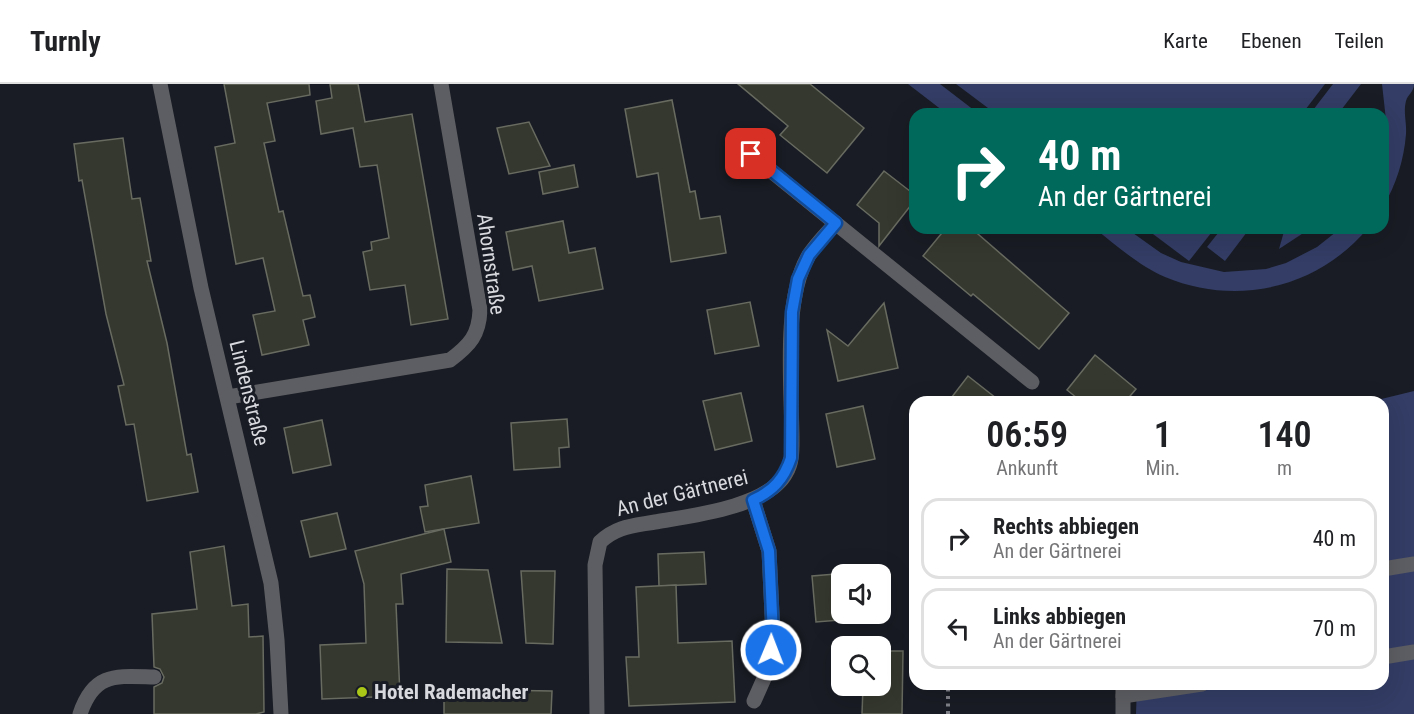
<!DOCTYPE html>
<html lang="de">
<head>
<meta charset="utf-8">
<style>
	body { margin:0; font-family:"Roboto Condensed",sans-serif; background:#f2f2f2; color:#202124; height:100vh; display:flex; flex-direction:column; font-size:22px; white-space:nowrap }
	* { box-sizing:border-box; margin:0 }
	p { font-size:20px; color:#757577 }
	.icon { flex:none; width:33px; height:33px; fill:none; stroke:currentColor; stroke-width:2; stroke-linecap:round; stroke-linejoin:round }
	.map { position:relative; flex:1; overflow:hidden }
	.drawer { position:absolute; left:909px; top:312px; width:480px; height:294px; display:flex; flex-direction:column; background:#fff; border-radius:18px; box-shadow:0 6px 24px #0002 }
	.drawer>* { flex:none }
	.top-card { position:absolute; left:909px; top:24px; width:480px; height:126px; border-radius:18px; box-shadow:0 6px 24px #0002; background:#00695c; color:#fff; overflow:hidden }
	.buttons { position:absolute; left:831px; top:480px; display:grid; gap:12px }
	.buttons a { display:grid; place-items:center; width:60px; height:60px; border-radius:12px; background:#fff; box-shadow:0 6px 24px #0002; font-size:30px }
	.pin { position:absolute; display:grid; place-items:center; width:51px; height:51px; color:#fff; margin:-26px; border-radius:12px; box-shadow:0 3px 9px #0006 }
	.me { position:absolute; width:66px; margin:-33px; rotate:1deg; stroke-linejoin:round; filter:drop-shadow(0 0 4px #0008) }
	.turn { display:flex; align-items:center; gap:21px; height:126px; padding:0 30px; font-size:27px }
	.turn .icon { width:78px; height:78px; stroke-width:2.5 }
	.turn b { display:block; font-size:42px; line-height:51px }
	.eta { display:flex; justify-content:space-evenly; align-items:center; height:102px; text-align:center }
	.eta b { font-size:36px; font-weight:600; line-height:42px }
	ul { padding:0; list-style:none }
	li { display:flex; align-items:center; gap:18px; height:81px; margin:0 12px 9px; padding:0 18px; border:3px solid #e0e0e0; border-radius:18px }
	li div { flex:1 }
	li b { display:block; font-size:22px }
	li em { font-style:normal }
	header { display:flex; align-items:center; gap:36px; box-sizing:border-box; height:84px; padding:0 30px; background:#fff; border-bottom:2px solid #e0e0e0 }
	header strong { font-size:28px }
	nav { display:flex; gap:33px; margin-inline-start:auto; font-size:21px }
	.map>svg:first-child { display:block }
	.green { fill:#333d65 }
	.building { fill:#35382e; stroke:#686b60; stroke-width:1.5 }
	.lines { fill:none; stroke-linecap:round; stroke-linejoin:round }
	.path { stroke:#808289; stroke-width:4; stroke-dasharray:3 4.5; stroke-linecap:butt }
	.lane { stroke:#5d5e63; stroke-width:15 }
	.street { stroke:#5d5e63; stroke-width:15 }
	.route-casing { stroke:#114b97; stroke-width:15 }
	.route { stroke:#1a73e8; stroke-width:10 }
	.poi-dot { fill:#aac717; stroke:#191c24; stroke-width:2 }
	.labels { text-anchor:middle; stroke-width:6; stroke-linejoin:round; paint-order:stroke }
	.street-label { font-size:21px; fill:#d8d9df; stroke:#191c24 }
	.poi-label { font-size:21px; font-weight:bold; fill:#d8d9df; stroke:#191c24; text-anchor:start }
</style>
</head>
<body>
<header>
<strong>Turnly</strong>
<nav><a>Karte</a><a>Ebenen</a><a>Teilen</a></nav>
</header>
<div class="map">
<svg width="1414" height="630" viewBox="0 0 1414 630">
	<rect width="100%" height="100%" fill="#191c24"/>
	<g class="green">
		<polygon points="908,0 940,0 979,30 947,30"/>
		<polygon points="956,0 1325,0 1302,30 996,30"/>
		<polygon points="1333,0 1361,0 1338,30 1310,30"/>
		<path d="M1382 0H1414C1414 8 1408 10 1406 17 1403 27 1407 40 1406 50 1404 76 1396 101 1383 123V64L1386 36Z"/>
		<path d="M1094 144H1126L1161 169 1181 178 1224 188 1266 185 1286 179 1317 163 1341 144H1368C1318 204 1237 223 1165 193 1139 182 1116 161 1094 144Z"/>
		<polygon points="1145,144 1215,144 1189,177"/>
		<polygon points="1222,144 1250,144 1225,177 1207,163"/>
		<polygon points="1285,144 1311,144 1279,165"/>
		<polygon points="1414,307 1414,630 1136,630 1137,600 1383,600 1383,318 1369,318"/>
	</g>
	<g class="building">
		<polygon points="224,0 309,0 310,11 267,19 275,57 264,59 279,128 283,127 303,212 310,211 315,233 303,236 309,261 262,271 253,231 275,227 263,174 236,180 215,63 235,59"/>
		<polygon points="330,0 358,0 365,38 412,30 448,235 411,241 405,201 370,206 363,168 372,166 371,158 389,154 377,81 360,83 353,44 321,50 316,17 332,14"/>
		<polygon points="738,0 810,0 864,44 827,89 780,51 788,42"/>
		<polygon points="672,16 690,108 695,107 700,135 720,132 726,169 671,178 658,89 637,93 625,25"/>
		<polygon points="529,38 550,82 509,90 497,44"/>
		<polygon points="123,54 132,115 140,114 151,177 147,177 167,259 187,371 191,370 198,408 147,417 134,340 126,341 118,302 124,301 106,230 82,96 79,97 74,60"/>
		<polygon points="574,81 578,103 543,110 539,88"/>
		<polygon points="884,87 915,111 915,116 879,162 879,139 857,121"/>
		<polygon points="563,137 569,169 595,164 603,205 539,217 532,182 513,186 506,148"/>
		<polygon points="946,144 971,144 1069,229 1039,265 973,210 971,212 923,172"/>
		<polygon points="750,218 759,262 715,270 707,226"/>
		<polygon points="884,219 898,284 838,297 827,246 848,262"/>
		<polygon points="1095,271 1136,305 1125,318 1082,318 1067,306"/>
		<polygon points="968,292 1001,318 948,318"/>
		<polygon points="741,309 752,357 715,366 703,317"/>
		<polygon points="863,322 875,375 837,383 826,330"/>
		<polygon points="567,335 569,363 559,364 560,383 514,386 511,339"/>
		<polygon points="322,336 331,381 293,389 284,344"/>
		<polygon points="471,392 479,439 425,448 420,423 428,422 425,401"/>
		<polygon points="337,429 346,465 310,473 301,437"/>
		<polygon points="444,445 451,478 401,490 403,520 396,520 400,612 322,615 320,561 366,559 364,500 355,467"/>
		<polygon points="224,462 232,522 248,520 249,553 263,552 264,628 256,630 154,630 154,603 162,599 164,593 160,585 154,583 152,530 197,525 190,468"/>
		<polygon points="704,468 706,500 659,502 658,470"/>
		<polygon points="447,485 488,486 502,559 446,558"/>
		<polygon points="521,487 555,487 553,560 526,559"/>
		<polygon points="848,489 842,490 842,530 851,530 852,535 816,538 812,492"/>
		<polygon points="676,501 678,559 732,557 735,618 629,622 626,573 639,573 636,503"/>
		<polygon points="880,567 903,567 902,630 862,630 863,602 880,602"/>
		<polygon points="444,605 552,607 551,630 444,630"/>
	</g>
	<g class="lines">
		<polyline class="path" points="948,630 948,600"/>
		<g class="lane">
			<polyline points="753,416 769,467 773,551 770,581 754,617"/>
			<polyline points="1383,485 1414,480"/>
			<polyline points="1383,573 1414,568"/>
			<polyline points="1123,612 1202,600"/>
			<path d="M80 630C94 588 116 592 154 593"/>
			<polyline points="1123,630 1123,600"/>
		</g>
		<g class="street">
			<polyline points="160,0 201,204 271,499 277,556 281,630"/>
			<polyline points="734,57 1032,298"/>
			<path d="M228 313 450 276C470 261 479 251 480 226L441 0"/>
			<path d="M597 630 595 481 600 458C617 442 633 442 655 438 691 432 768 423 786 389 792 379 792 368 792 357 792 306 782 215 809 171 816 160 827 149 836 139"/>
		</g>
	</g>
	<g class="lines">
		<defs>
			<path id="route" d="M751 70 836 139 809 171 798 195 792 228 791 374C784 395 773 407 753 416L769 467 773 551 771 566"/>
		</defs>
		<use href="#route" class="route-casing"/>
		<use href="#route" class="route"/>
	</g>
	<circle class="poi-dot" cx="362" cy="608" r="6"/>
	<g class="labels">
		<g class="street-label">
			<text transform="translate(491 180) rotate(82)" y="7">Ahornstraße</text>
			<text transform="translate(249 309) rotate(76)" y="7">Lindenstraße</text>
			<text transform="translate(682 409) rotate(-14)" y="7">An der Gärtnerei</text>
		</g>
		<g class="poi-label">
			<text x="374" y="615">Hotel Rademacher</text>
		</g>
	</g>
</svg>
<div class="buttons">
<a><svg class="icon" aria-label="sound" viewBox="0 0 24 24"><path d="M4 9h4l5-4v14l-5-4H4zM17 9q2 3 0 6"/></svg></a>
<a><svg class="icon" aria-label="search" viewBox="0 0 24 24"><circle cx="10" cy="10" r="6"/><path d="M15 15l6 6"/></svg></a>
</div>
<div class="pin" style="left:751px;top:70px;background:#d93025"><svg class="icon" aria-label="arrive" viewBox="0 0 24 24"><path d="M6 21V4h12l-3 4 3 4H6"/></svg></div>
<svg class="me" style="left:771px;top:566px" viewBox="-20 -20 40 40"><circle r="17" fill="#1a73e8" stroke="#fff" stroke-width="3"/><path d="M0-11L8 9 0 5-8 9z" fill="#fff"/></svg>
<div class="top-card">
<div class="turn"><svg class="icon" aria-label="right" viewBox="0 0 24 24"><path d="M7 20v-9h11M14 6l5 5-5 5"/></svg><div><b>40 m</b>An der Gärtnerei</div></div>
</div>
<section class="drawer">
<div class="eta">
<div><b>06:59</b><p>Ankunft</p></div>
<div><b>1</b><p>Min.</p></div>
<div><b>140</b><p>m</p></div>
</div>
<ul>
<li><svg class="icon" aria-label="right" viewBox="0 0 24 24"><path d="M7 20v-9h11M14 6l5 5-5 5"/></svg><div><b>Rechts abbiegen</b><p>An der Gärtnerei</p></div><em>40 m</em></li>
<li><svg class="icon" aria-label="left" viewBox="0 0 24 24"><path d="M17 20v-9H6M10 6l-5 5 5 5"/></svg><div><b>Links abbiegen</b><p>An der Gärtnerei</p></div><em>70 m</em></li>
</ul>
</section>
</div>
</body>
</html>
